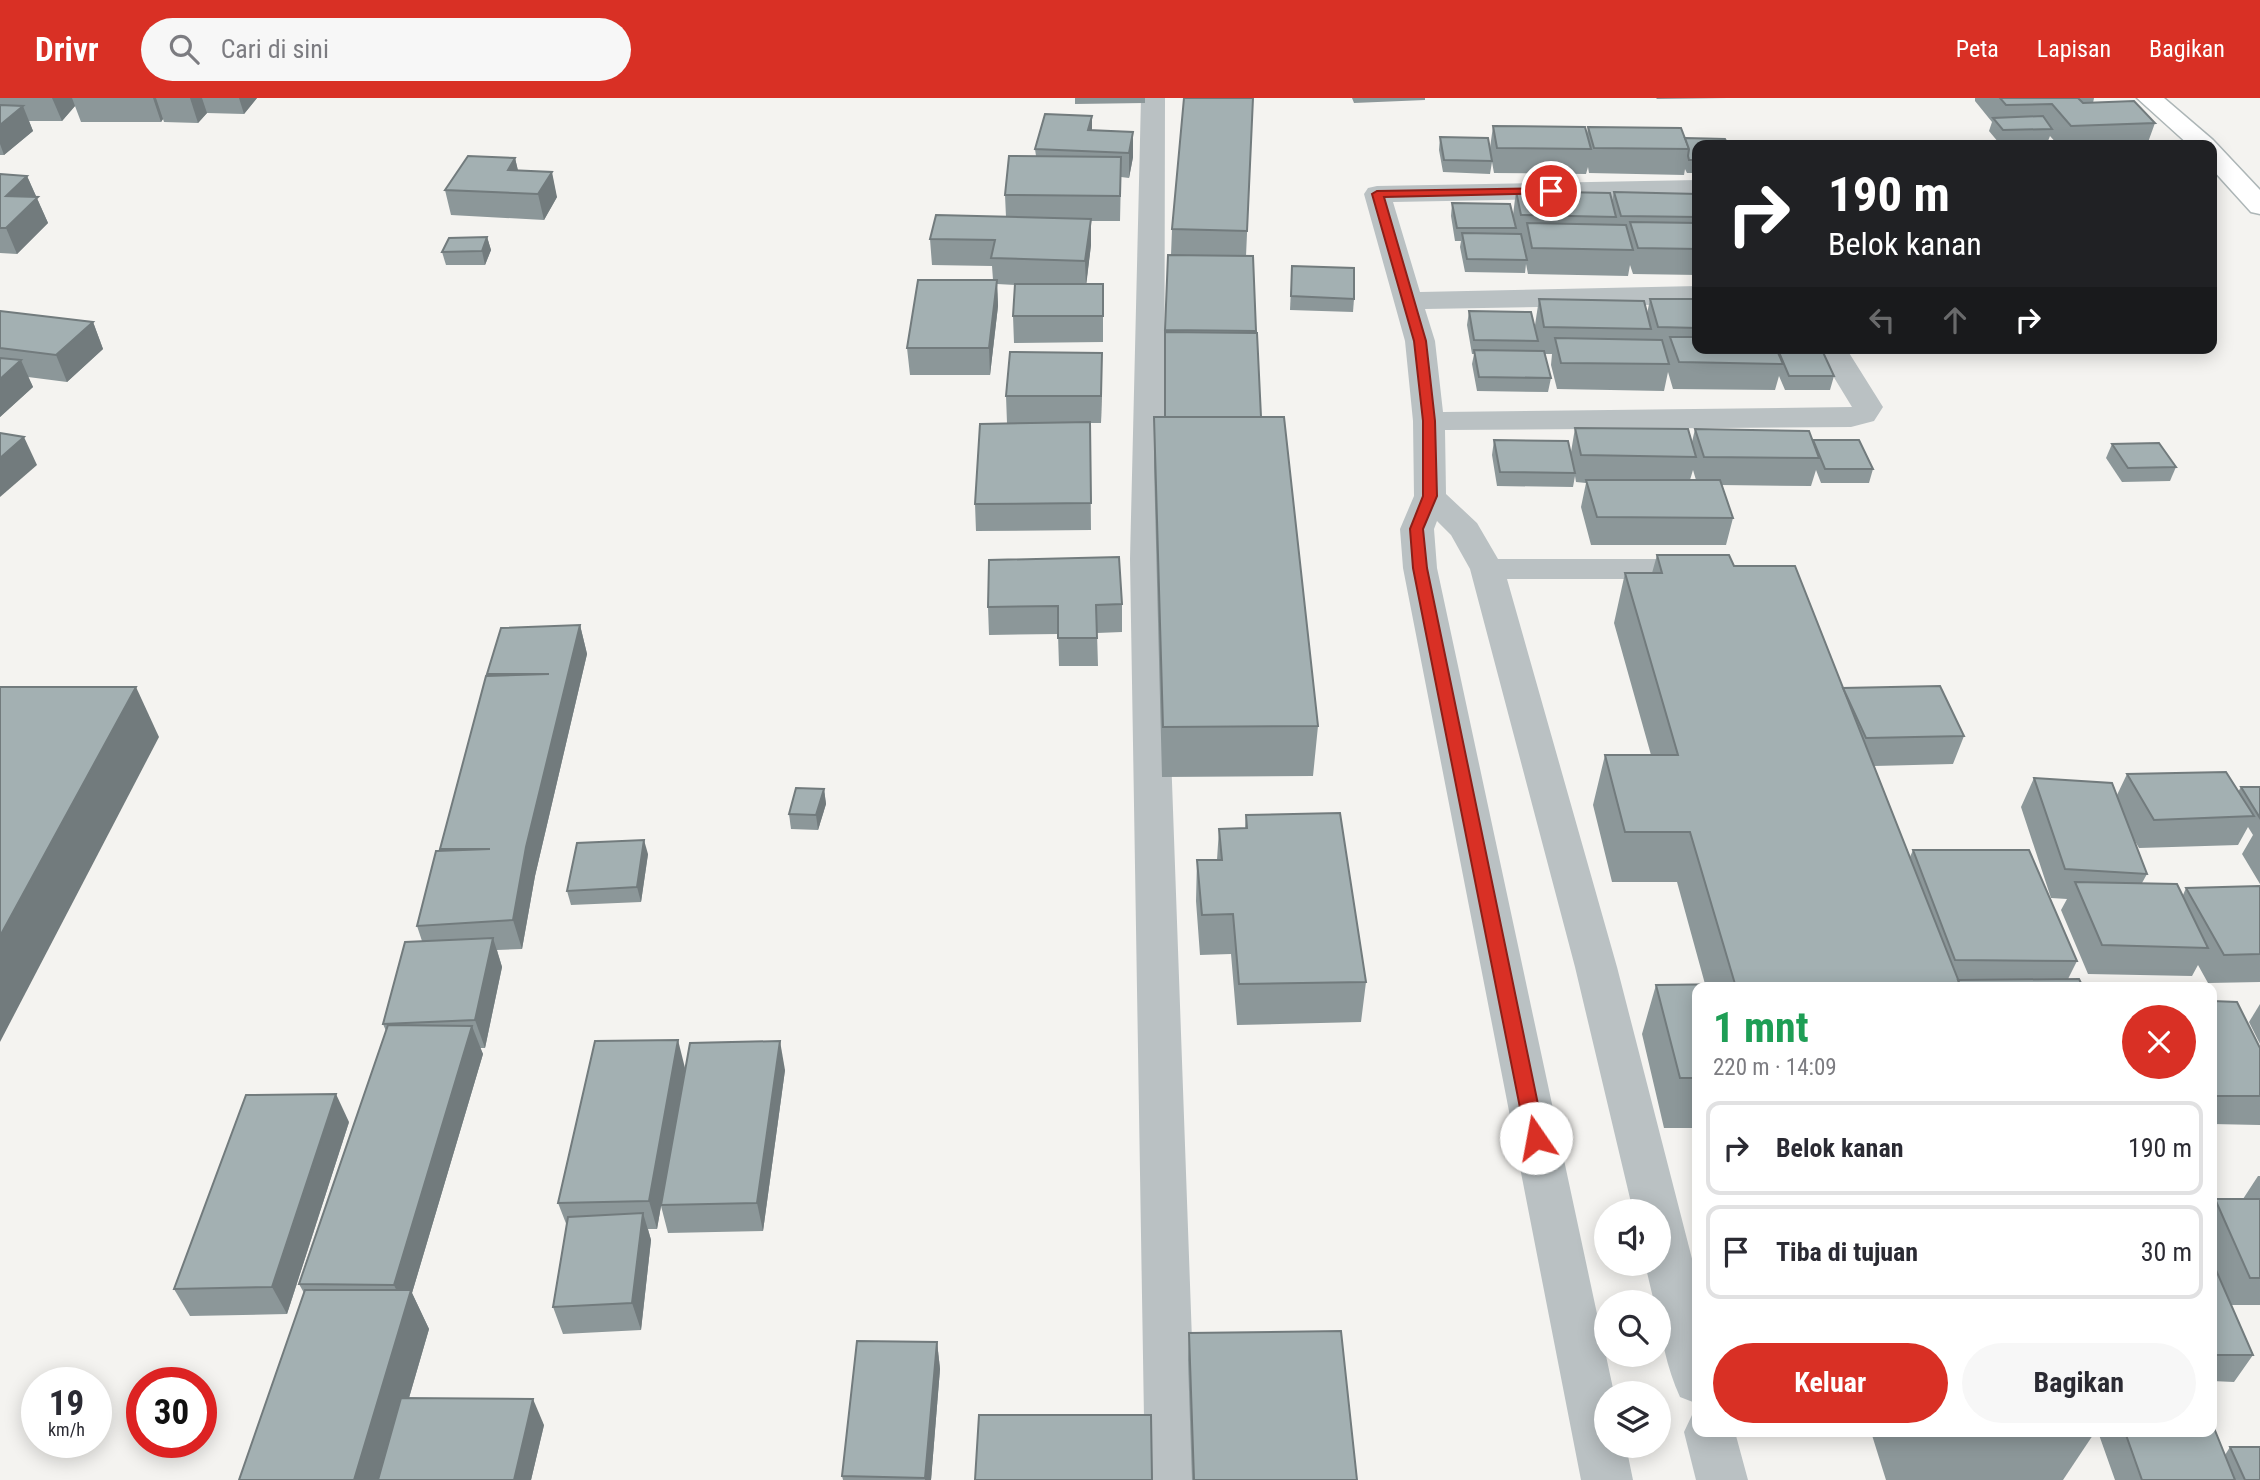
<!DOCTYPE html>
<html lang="id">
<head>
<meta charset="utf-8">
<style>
	body { margin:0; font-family:"Roboto Condensed",sans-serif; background:#f7f7f7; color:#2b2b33; height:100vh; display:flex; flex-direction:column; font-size:26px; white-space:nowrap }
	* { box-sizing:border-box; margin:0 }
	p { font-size:23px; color:#7c7c81 }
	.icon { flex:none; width:38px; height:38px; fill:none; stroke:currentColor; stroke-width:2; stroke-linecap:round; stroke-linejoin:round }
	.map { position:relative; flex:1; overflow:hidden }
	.drawer { position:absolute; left:1692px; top:884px; width:525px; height:455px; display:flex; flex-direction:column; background:#fff; border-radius:14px; box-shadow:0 4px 18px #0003 }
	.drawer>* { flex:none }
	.hud { position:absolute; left:1692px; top:42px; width:525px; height:214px; border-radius:14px; box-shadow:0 4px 18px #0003; background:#202124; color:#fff; overflow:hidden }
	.fabs { position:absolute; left:1594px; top:1101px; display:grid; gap:14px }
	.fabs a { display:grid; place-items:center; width:77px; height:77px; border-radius:50%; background:#fff; box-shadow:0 4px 18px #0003; font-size:35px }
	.speed { position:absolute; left:21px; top:1269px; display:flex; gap:14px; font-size:35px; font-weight:700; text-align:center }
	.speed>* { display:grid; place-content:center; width:91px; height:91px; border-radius:50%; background:#fff; box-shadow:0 4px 18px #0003; line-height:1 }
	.speed small { font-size:18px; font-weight:400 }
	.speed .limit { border:10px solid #d22; background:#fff; color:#111 }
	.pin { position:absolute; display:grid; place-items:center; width:60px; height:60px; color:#fff; margin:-30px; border:4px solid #fff; border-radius:50%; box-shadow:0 2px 7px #0007 }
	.me { position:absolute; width:77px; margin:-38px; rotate:348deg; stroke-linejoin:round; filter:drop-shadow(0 0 5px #0008) }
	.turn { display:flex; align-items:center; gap:24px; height:147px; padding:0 21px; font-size:32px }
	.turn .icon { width:91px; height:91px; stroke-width:2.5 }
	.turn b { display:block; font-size:49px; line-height:60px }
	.lanes { display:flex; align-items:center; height:66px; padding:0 21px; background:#0003; justify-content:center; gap:35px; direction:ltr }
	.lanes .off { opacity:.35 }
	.round { display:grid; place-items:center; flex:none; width:74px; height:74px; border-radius:37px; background:#f7f7f7 }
	.headline { display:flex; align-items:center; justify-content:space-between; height:119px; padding:0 21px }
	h1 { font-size:42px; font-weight:700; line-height:52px; color:#1e9e55 }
	.action { display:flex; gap:14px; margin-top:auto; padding:14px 21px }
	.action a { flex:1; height:80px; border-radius:42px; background:#d93025; color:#fff; font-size:28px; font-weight:700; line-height:80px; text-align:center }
	.action a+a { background:#f7f7f7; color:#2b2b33 }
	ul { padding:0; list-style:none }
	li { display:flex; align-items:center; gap:21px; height:94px; margin:0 14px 10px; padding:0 7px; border:4px solid #e1e1e2; border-radius:14px }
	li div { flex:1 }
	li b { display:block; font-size:26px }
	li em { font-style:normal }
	header { display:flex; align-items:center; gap:42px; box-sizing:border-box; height:98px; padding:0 35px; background:#d93025; color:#fff }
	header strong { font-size:33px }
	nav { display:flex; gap:38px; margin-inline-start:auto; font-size:24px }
	.search { width:490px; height:63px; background:#f7f7f7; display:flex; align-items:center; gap:18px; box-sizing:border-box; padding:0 24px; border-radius:38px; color:#7c7c81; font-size:26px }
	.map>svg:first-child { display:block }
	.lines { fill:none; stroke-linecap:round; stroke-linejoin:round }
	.secondary-casing { stroke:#adb6b7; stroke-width:3 }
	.street { fill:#bac1c3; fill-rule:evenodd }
	.secondary { fill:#fff; fill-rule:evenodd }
	.wall { fill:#8c9799; fill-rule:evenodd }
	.shaded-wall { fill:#727b7d }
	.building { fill:#a3b0b2; stroke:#727b7d; stroke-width:2 }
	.route { fill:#d93025; stroke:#8d1f18; stroke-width:2 }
</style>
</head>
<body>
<header>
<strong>Drivr</strong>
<div class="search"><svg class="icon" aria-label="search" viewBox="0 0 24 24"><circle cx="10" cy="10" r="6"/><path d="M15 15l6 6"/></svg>Cari di sini</div>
<nav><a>Peta</a><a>Lapisan</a><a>Bagikan</a></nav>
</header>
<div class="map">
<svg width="2260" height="1382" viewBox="0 0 2260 1382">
	<rect width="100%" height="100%" fill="#f4f3f0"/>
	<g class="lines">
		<defs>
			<polygon id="secondary" points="2137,0 2164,0 2213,42 2260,92 2260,116 2251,114 2212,71 2212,47 2189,47"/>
		</defs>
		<use href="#secondary" class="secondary-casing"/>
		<g class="street">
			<polygon points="1141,0 1165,0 1164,461 1197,1382 1145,1382 1130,461"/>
			<path d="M1698 82V98L1393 104 1420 194 1698 188V206L1425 211 1435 243 1443 314 1852 309 1816 250H1846L1883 309 1874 323 1851 329 1445 332 1446 396 1477 425 1498 461H1705L1717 464 1722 471 1717 478 1705 481H1507L1617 869 1698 1184V1306L1680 1299C1667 1270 1659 1236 1659 1204H1654L1645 1166H1659V1113H1633L1575 869 1470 471 1451 437 1437 423 1434 431 1437 470 1614 1295H1606V1348H1626L1633 1382H1581L1403 470 1400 431 1414 398 1413 323 1405 243 1364 96 1368 90 1377 88Z"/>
			<polygon points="1698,1315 1698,1334 1735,1334 1748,1382 1696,1382 1684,1334 1692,1317"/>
		</g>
		<use href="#secondary" class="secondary"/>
	</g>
	<g class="wall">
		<polygon points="0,0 257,0 244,16 207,15 198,25 164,24 163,21 161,24 81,24 75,8 62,23 29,23 33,33 4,57 0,57"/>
		<polygon points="1075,0 1145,0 1145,5 1075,6"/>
		<polygon points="1253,0 1246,158 1253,158 1256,235 1261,319 1318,628 1313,678 1162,679 1154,367 1154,319 1165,319 1165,232 1171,157 1172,131"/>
		<polygon points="1352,0 1425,0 1425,2 1354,5"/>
		<polygon points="1656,0 1727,0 1657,1"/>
		<polygon points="1975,0 2094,0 2093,5 2155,25 2147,47 2058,47 2050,38 2048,43 1999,45 1989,33 1992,24 1975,3"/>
		<polygon points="1493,28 1587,36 1588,29 1685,40 1698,47 1698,75 1687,75 1685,71 1684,77 1589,75 1588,69 1586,76 1494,75 1492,64 1490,76 1443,74 1439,52 1440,39 1490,50"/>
		<polygon points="1092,33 1133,34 1133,59 1129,80 1121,79 1120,123 1091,123 1091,147 1086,186 1103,186 1103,244 1014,245 1013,218 1015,187 997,186 998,208 990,277 910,277 907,250 993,182 992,168 932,167 930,141 1006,119 1005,97 1036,58 1035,51"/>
		<polygon points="515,60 518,73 557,99 544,122 451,117 445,92"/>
		<polygon points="0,76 27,78 48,125 17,156 0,155"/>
		<polygon points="1516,93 1612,102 1614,94 1698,96 1698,177 1633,176 1630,167 1628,178 1528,176 1526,166 1525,175 1465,174 1460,149 1461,143 1455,143 1451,118 1452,105 1513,117"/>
		<polygon points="487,139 491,152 485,167 446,167 442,154"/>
		<polygon points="1292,168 1354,201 1353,214 1290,212"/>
		<polygon points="1539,201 1647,216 1650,201 1698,201 1698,250 1812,250 1812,252 1834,278 1830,292 1785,292 1779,278 1775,292 1673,291 1668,274 1664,293 1557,291 1551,267 1552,256 1545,256 1551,280 1548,294 1477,293 1472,266 1474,256 1472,256 1467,227 1469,213 1535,227"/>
		<polygon points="0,213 93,224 103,251 67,284 28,279 33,289 0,319"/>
		<polygon points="1102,281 1101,325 1090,325 1091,432 976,433 975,406 1007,325 1006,298"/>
		<path d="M1575 330 1692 344 1695 331 1812 343 1873 371 1869 385H1821L1816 372 1811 388 1721 387 1733 420 1726 447H1591L1581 409 1586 385 1576 384 1575 378 1573 389 1497 388 1492 357 1494 342 1571 354ZM1693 372 1696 382H1690Z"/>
		<polygon points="2112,346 2176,369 2170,383 2122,384 2106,360"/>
		<polygon points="1657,457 1734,468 1843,591 1964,638 1953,666 1874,668 1910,759 1913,752 2077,863 2068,881 1698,889 1698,1030 1664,1030 1642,936 1656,887 1705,886 1677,784 1612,784 1593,707 1605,657 1651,657 1614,525 1625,475 1652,475"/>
		<polygon points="1122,506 1122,534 1097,535 1098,568 1059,568 1058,536 989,537 988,509"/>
		<polygon points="580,527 587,556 535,778 522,851 497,852 502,869 485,950 480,950 483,956 412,1195 429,1231 409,1300 544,1327 531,1382 239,1382 304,1195 299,1186 386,933 383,926 422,843 417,828 440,753 440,751 487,578 487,576"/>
		<polygon points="2127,676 2238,694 2241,689 2260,689 2260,786 2242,756 2253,737 2248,729 2238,747 2139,750 2132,738 2147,776 2142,785 2183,797 2186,790 2260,788 2260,884 2208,885 2198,867 2192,878 2088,876 2061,812 2067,801 2051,800 2021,709 2034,680 2117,697"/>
		<polygon points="824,691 826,706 818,732 791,731 789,716"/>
		<polygon points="1246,717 1366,884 1361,924 1237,927 1231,856 1200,857 1196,803 1197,762 1217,762 1219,731 1245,730"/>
		<polygon points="648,756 641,804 571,807 567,793"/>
		<polygon points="2212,903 2260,950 2260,1027 2212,1026"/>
		<polygon points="2260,906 2260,946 2249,924"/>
		<polygon points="685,970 671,1052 785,972 763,1133 668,1135 661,1108 657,1131 648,1131 651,1142 641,1232 563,1236 553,1209 567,1128 558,1105"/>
		<polygon points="349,1024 287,1216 190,1218 174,1191"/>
		<polygon points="2258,1078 2260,1078 2260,1207 2231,1207 2253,1257 2234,1284 2212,1283 2212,1106 2215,1101 2243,1101"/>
		<polygon points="1189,1235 1357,1382 1192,1382 1188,1262"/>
		<polygon points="937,1244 940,1271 931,1382 843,1382 842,1378"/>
		<polygon points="1871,1334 2091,1334 2093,1337 2063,1382 1886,1382"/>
		<polygon points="2098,1334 2212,1334 2225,1357 2230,1349 2260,1382 2115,1382"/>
	</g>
	<g class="shaded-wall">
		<polygon points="52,0 72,0 75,8 62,23"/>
		<polygon points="153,0 156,0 163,21 161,24"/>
		<polygon points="190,0 202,0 207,15 198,25"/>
		<polygon points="239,0 257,0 244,16"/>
		<polygon points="23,8 33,33 4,57 0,46 0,27"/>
		<polygon points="1092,18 1092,42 1088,32"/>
		<polygon points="1133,34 1133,59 1129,80 1129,55"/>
		<polygon points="515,60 521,85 508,72"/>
		<polygon points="552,74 557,99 544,122 538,96"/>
		<polygon points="27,78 48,125 17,156 6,130 6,98"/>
		<polygon points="1091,121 1091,147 1086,189 1085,163"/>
		<polygon points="487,139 491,152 485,167 482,153"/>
		<polygon points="997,182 998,208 990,277 989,250"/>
		<polygon points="93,224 103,251 67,284 56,257"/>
		<polygon points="1102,255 1102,281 1101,325 1101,298"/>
		<polygon points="21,262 33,289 0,319 0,281"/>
		<polygon points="24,339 37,367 0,399 0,360"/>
		<polygon points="580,527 587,556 535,778 522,851 513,822 526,749"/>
		<polygon points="136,589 159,639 0,944 0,838"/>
		<polygon points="824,691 826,706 818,732 816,717"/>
		<polygon points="644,742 648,756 641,804 637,789"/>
		<polygon points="493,840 502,869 485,950 475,922"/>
		<polygon points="472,928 483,956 412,1195 429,1231 385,1382 354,1382 405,1211 394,1187"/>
		<polygon points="678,942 685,970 657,1131 649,1103"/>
		<polygon points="780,943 785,972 763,1133 757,1105"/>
		<polygon points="336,996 349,1024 287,1216 272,1189"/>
		<polygon points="643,1115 651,1142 641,1232 632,1205"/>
		<polygon points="937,1244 940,1271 931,1382 925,1382"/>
		<polygon points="533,1301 544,1327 531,1382 514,1382"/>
	</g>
	<g class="building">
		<polygon points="1184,0 1253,0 1247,133 1172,131"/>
		<polygon points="2000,0 2078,0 2083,5 2134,3 2155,25 2071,28 2052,6 2006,7"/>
		<polygon points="0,7 23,8 0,27"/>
		<polygon points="1045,16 1092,18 1088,32 1133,34 1129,55 1035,51"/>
		<polygon points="2043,18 2052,31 2003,32 1993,20"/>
		<polygon points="1493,28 1585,29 1591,51 1497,50"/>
		<polygon points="1588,29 1681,30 1689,51 1594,50"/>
		<polygon points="1440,39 1488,40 1492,63 1444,62"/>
		<polygon points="1685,40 1725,41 1728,47 1698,47 1698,62 1689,62 1688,58 1689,51"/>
		<polygon points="468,58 515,60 508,72 552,74 538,96 445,92"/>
		<polygon points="1009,58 1121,59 1120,98 1005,97"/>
		<polygon points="0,76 27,78 6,98 38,99 6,130 0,130"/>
		<polygon points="1516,93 1610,95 1616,119 1521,117"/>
		<polygon points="1614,94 1698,96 1698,119 1621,118"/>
		<polygon points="1452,105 1510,106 1516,130 1457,130"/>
		<polygon points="936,117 1091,121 1085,163 991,160 995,142 930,141"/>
		<polygon points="1630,124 1698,125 1698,151 1638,150"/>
		<polygon points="1527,125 1626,127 1633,152 1532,150"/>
		<polygon points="1462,135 1521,136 1527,162 1467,161"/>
		<polygon points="487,139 482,153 442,154 449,140"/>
		<polygon points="1168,157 1253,158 1256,233 1165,232"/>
		<polygon points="1292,168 1354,170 1354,201 1291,198"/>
		<polygon points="918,182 997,182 989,250 907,250"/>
		<polygon points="1015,186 1103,186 1103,218 1013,218"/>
		<polygon points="1539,201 1644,203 1651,231 1544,229"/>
		<polygon points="1650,201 1698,201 1698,230 1658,229"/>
		<polygon points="0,213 93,224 56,257 0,250"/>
		<polygon points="1469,213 1531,214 1538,243 1474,242"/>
		<polygon points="1165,234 1257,235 1261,319 1165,319"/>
		<polygon points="1670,239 1698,239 1698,250 1776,250 1783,266 1679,264"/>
		<polygon points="1555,240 1662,242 1669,266 1561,265"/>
		<polygon points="1474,252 1544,253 1551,280 1479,279"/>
		<polygon points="1778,252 1822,252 1834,278 1789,278"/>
		<polygon points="1010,254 1102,255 1101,298 1006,298"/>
		<polygon points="0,260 21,262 0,281"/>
		<polygon points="1154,319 1284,319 1318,628 1163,629"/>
		<polygon points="1090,324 1091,405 975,406 980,326"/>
		<polygon points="1575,330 1688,331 1696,359 1581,357"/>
		<polygon points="1695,331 1809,333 1819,360 1704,359"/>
		<polygon points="0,335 24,339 0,360"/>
		<polygon points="1494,342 1568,343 1575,375 1500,374"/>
		<polygon points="1813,342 1859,342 1873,371 1825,371"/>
		<polygon points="2159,345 2176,369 2128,370 2112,346"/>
		<polygon points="1586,382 1720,382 1733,420 1597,419"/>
		<polygon points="1657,457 1729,457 1734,468 1795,468 1961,889 1698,889 1698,980 1680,980 1656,887 1735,886 1690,734 1625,734 1605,657 1678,657 1625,475 1662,475"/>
		<polygon points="1119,459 1122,506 1096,507 1097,540 1058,540 1058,508 988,509 989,462"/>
		<polygon points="580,527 526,749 513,822 417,828 436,753 490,751 440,751 486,578 549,576 487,576 501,530"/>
		<polygon points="1940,588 1964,638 1866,640 1843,590"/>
		<polygon points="0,589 136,589 0,838"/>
		<polygon points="2226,674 2254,718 2154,722 2127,676"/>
		<polygon points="2034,680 2112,685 2147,776 2065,771"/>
		<polygon points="2241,689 2260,689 2260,720"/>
		<polygon points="796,690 824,691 816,717 789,716"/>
		<polygon points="1340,715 1366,884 1239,886 1233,816 1202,817 1197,762 1222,762 1219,731 1247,730 1246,717"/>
		<polygon points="644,742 637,789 567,793 577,745"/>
		<polygon points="1913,752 2029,752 2077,863 1955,862"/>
		<polygon points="2075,784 2177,786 2208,850 2102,847"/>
		<polygon points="2260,788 2260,856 2224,857 2186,790"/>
		<polygon points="493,840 475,922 383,926 405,844"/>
		<polygon points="2079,881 2083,889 1961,889 1958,882"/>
		<polygon points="2212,903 2237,904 2260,950 2260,998 2212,998"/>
		<polygon points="388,927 472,928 394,1187 299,1186"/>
		<polygon points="678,942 649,1103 558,1105 595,943"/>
		<polygon points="780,943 757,1105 661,1107 690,945"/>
		<polygon points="336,996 272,1189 174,1191 246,997"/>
		<polygon points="2215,1101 2260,1101 2260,1180 2250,1180"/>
		<polygon points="643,1115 632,1205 553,1209 568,1119"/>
		<polygon points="2212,1163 2253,1257 2212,1257"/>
		<polygon points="305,1192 411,1192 354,1382 239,1382"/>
		<polygon points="1341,1233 1357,1382 1194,1382 1189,1235"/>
		<polygon points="857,1243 937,1244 925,1380 842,1378"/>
		<polygon points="401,1300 533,1301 514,1382 378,1382"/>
		<polygon points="979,1317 1151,1317 1152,1382 975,1382"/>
		<polygon points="2212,1325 2235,1382 2142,1382 2125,1334 2212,1334"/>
		<polygon points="1910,1334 2091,1334 2093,1337 1912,1338"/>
		<polygon points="2230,1349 2260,1349 2260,1382 2245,1382"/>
	</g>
	<polygon class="route" points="1551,90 1556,93 1555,95 1384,99 1426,243 1435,323 1437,398 1423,431 1427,470 1545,1040 1542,1046 1529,1046 1526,1040 1413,470 1410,431 1423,398 1423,323 1414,243 1372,96 1377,93"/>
</svg>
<div class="fabs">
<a><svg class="icon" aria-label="sound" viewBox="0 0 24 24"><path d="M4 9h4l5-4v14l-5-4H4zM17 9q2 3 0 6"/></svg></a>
<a><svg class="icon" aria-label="search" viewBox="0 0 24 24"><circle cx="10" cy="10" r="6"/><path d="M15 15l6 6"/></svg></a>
<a><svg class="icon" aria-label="layers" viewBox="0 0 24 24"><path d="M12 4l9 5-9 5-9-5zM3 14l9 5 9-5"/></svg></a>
</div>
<div class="speed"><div>19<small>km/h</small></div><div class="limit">30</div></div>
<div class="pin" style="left:1551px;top:93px;background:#d93025"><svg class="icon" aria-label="arrive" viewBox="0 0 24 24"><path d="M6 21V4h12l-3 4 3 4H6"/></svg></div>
<svg class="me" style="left:1536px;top:1040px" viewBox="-20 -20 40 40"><circle r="19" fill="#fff"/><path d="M0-13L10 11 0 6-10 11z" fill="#d93025"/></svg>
<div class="hud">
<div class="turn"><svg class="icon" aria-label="right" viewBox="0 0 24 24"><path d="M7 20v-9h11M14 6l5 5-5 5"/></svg><div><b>190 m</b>Belok kanan</div></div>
<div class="lanes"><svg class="icon off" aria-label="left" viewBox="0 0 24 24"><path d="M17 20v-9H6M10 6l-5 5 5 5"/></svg><svg class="icon off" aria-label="ahead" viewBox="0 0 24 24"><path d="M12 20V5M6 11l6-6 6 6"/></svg><svg class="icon" aria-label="right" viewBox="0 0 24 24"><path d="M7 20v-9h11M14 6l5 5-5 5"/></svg></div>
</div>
<section class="drawer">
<div class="headline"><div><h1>1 mnt</h1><p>220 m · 14:09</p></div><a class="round" style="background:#d93025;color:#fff"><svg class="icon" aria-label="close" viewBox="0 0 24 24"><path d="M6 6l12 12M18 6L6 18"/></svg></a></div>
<ul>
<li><svg class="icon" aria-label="right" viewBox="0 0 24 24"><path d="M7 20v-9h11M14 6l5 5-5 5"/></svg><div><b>Belok kanan</b></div><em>190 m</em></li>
<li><svg class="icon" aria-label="arrive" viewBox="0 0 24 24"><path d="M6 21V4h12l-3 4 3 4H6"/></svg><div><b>Tiba di tujuan</b></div><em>30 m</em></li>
</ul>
<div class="action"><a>Keluar</a><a>Bagikan</a></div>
</section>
</div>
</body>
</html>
